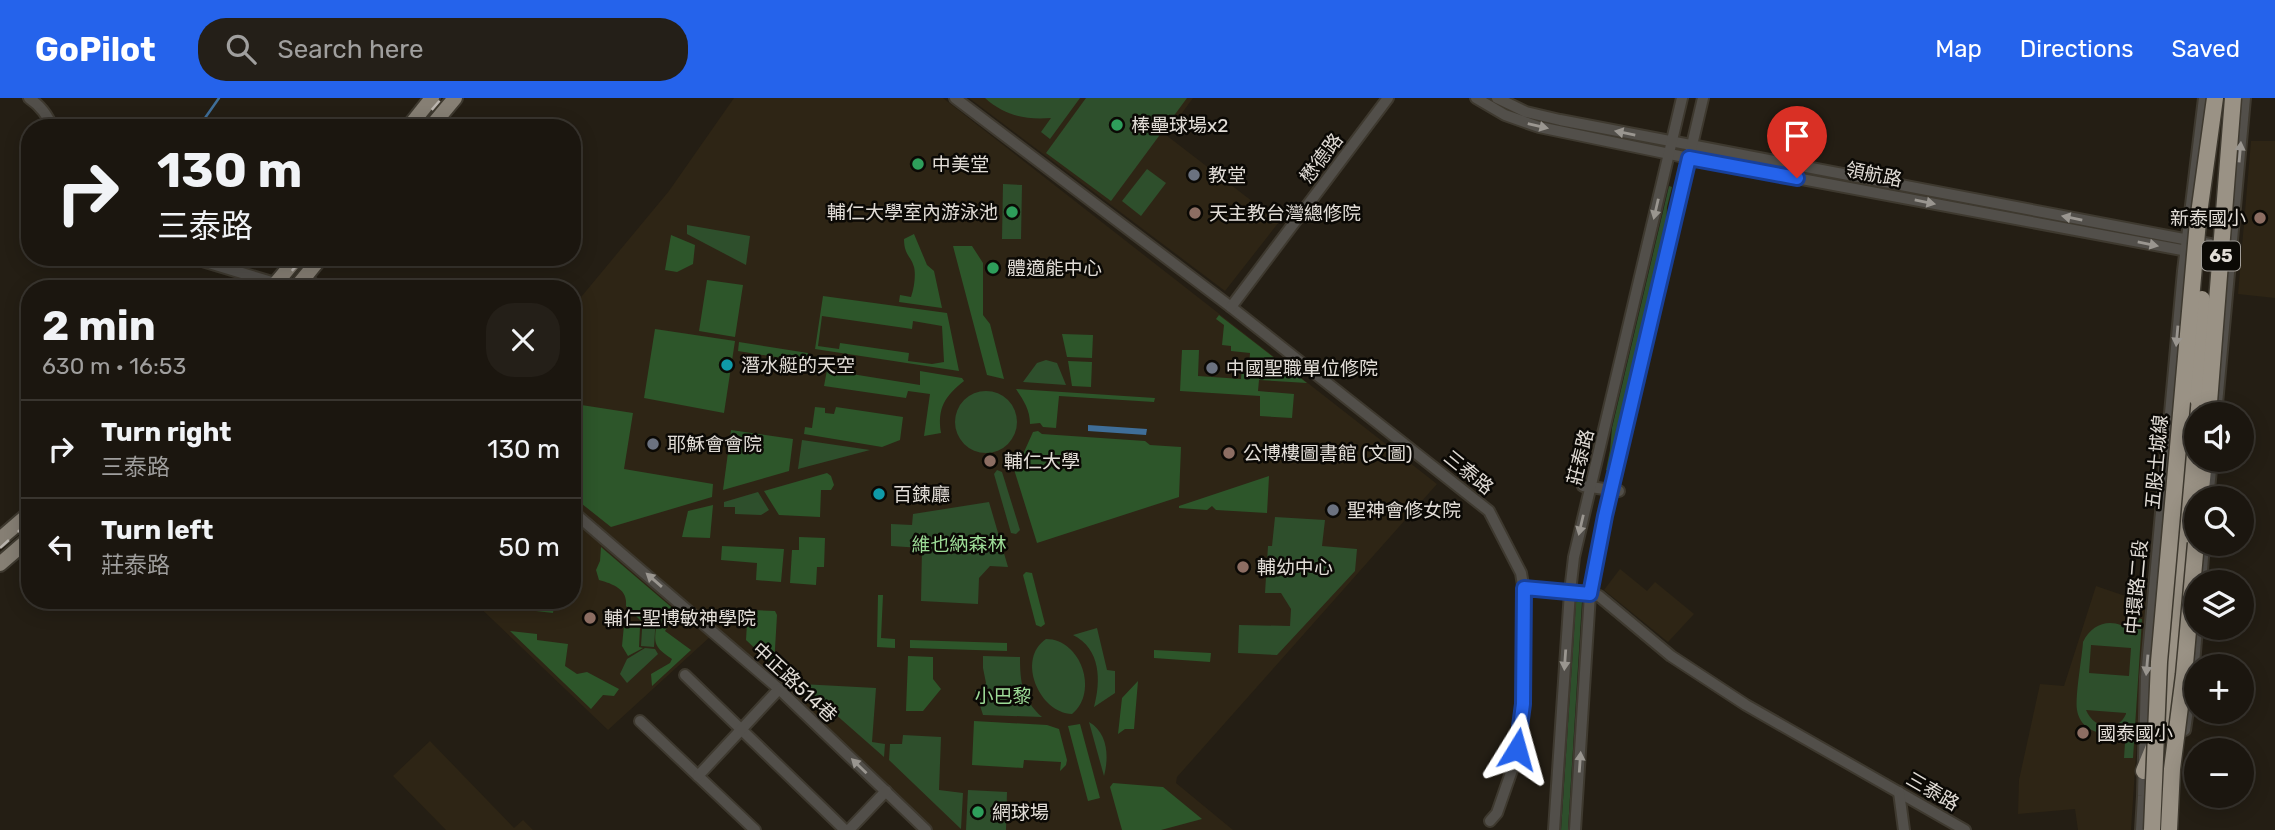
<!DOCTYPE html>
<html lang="en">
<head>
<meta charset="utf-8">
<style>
	body { margin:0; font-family:Rubik,"Noto Sans TC",sans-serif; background:#241f18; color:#f1f3f6; height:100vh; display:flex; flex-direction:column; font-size:26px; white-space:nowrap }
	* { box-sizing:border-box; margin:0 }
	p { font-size:23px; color:#a09f9e }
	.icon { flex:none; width:38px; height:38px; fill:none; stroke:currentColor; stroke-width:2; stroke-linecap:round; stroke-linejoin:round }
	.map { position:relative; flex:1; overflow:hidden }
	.drawer { position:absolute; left:21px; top:182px; width:560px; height:329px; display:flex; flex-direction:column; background:#1b160f; border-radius:28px; box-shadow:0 4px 18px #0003,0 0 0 2px #39352f }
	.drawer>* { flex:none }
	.top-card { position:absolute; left:21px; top:21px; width:560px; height:147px; border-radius:28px; box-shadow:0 4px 18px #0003,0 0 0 2px #39352f; background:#1b160f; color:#f1f3f6; overflow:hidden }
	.buttons { position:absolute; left:2184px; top:304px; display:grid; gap:14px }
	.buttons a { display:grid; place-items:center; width:70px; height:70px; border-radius:50%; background:#1b160f; box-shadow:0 4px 18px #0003,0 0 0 2px #39352f; font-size:35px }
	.pin { position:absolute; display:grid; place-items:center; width:60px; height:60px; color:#fff; margin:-72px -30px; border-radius:50% 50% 50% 0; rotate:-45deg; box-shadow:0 0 7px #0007 }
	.pin .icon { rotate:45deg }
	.me { position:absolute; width:77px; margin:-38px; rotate:8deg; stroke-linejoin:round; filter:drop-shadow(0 0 5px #0008) }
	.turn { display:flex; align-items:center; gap:24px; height:147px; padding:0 21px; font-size:32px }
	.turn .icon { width:91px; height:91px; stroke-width:2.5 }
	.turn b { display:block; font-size:49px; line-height:60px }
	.round { display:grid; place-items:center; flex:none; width:74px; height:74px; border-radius:28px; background:#241f18 }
	.headline { display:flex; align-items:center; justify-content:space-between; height:119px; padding:0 21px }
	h1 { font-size:42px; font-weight:700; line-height:52px }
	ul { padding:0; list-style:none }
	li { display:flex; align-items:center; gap:21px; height:98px; padding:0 21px; border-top:2px solid #39352f }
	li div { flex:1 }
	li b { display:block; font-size:26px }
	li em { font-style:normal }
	header { display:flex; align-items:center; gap:42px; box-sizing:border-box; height:98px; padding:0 35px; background:#2563eb; color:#fff }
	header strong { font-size:33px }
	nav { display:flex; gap:38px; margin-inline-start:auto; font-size:24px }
	.search { width:490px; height:63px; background:#241f18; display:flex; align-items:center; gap:18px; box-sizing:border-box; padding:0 24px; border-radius:28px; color:#a09f9e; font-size:26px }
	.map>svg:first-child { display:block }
	.built { fill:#2e2515 }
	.green { fill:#2e4f2c; fill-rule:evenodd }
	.forest { fill:#2d562a; fill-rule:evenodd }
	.water { fill:#3f6e98 }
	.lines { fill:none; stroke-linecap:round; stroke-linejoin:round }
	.stream { stroke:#3f6e98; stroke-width:2.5 }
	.minor-casing { stroke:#3e392f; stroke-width:14 }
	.major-casing { stroke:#3e392f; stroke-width:18 }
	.highway-casing { stroke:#3e392f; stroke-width:19 }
	.minor { stroke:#524f4a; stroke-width:10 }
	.major { stroke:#867f74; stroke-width:14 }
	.highway { stroke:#9a9285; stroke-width:16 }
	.rail { stroke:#bab4ae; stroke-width:2.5; stroke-dasharray:12 12; stroke-linecap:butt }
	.highway-bridge-casing { stroke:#3e392f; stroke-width:19; stroke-linecap:butt }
	.highway-bridge { stroke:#9a9285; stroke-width:16 }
	.oneway { fill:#9a9690 }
	.route-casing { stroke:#184099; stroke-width:18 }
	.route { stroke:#2563eb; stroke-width:12 }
	.leisure-dot { fill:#2e9e5b; stroke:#0b0905; stroke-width:2.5 }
	.worship-dot { fill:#6b7280; stroke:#0b0905; stroke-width:2.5 }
	.education-dot { fill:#8d6e63; stroke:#0b0905; stroke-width:2.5 }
	.culture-dot { fill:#0f9aa8; stroke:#0b0905; stroke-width:2.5 }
	.labels { text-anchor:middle; stroke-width:5; stroke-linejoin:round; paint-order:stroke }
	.shield { fill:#0b0905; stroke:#a19d97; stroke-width:2 }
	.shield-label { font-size:18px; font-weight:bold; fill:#e1dcd6 }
	.poi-label { font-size:19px; fill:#e1dcd6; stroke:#0b0905; text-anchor:start }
	.street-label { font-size:19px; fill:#e1dcd6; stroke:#0b0905 }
	.park-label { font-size:19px; fill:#9ddc97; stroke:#0b0905 }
</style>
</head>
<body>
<header>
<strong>GoPilot</strong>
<div class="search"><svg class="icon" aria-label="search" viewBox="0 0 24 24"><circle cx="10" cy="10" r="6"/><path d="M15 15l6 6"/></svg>Search here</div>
<nav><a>Map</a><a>Directions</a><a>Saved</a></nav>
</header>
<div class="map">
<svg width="2275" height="732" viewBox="0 0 2275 732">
	<rect width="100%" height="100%" fill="#241e14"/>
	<g class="built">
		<polygon points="734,0 943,0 1437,386 1177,679 1176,685 1233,732 933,732 782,587 572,405 572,210 669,93"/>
		<polygon points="969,0 1193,0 1166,37 1279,124 1225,193"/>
		<polygon points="2251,43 2275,43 2275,200 2238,196"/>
		<polygon points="572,421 711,538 608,632 472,502 572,502"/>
		<polygon points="1620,471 1647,493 1655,484 1694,516 1668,544 1604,492"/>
		<polygon points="2096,488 2146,505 2131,732 2078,732 2075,711 2018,716 2019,682 2040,586 2064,588"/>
		<polygon points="430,643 514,730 523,722 533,732 446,732 393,678"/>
	</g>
	<g class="green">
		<path d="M985 0H1080L1050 41 1041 34 1051 20C1026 22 1005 18 985 0Z"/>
		<polygon points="1086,0 1187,0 1111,103 1046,55"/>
		<polygon points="1147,71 1166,85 1141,118 1122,103"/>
		<polygon points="1003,86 1022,87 1021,141 1002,141"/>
		<polygon points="1669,88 1672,89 1667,109 1666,130 1609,373 1606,372 1610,352 1612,330"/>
		<polygon points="687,127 750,138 746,167 687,136"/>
		<polygon points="1046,262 1057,265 1066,287 1023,284 1037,265"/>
		<circle cx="986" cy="324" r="31"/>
		<polygon points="802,342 870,352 798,371"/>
		<polygon points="997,372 1002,374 1020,432 1016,436 1011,435 994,376"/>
		<polygon points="758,394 769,412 761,417 735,416 735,409 724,409 724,404"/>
		<polygon points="989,404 1008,469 990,468 979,480 978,506 921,503 922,450 891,448 891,426 912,427 913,416"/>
		<polygon points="1275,419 1325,422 1322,448 1357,451 1355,473 1277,557 1238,555 1239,527 1290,528 1291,511 1281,495 1265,495 1268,448 1272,448"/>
		<polygon points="1576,504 1582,504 1568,732 1561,732"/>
		<polygon points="643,516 656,517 654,549 641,548"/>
		<path d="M2134 520 2142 521 2133 660H2124L2126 630C2108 640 2081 636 2077 612 2075 597 2082 560 2083 544 2093 523 2115 519 2132 534ZM2091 547 2131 550 2129 578 2089 575ZM2086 612 2126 615V616C2117 636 2093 630 2086 612Z"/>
		<path d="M1097 530 1107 572 1115 573V595L1094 609C1101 583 1101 551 1073 537Z"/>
		<path d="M1046 541C1081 541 1099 594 1072 616 1039 615 1016 561 1046 541Z"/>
		<polygon points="645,550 655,551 658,556 627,585 620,576 627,561"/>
		<path d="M983 558 1020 559C1020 584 1022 601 1042 619L983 617 975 592H982L986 585 983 570Z"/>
		<polygon points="801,586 876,590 872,644 885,646 884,659"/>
		<path d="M1089 624C1108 635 1109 659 1104 678Z"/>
		<polygon points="903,637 941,639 939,692 963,695 961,731 889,662 890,646 902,646"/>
		<polygon points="968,692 1007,694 1006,732 966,732"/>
	</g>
	<g class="forest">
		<path d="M914 136 927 167 934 173 942 210 899 204 900 197 911 199C914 191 916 177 914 169 911 158 904 157 904 141Z"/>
		<polygon points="671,137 695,147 693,166 677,174 665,172"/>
		<polygon points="953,148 972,148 983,165 983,217 990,226 1004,281 987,277"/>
		<polygon points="707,182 743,187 735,239 699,233"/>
		<path d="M823 198 947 215 959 273 815 251ZM822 218 912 231 913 223 942 228 944 264 932 266 908 263 909 255 840 245 839 251 818 248Z"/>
		<polygon points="1219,217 1307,285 1259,282 1258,293 1294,296 1292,320 1260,318 1260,298 1180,293 1182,252 1199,252 1198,278 1241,281 1242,268 1249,268 1250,255 1231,253 1231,248 1222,247 1224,227 1216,221"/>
		<polygon points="655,231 735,243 724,315 644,300"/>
		<polygon points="1062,236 1093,237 1092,260 1067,259"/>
		<polygon points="739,244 808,255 807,264 738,253"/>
		<polygon points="1068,263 1092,264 1091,289 1072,288"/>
		<path d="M827 272 920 287V273L962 280 964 283C945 298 937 310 941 335L924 338 930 296 908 293 906 300 824 288Z"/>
		<path d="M1016 291 1155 300 1154 304 1059 298 1056 330 1043 329 1040 325 1030 326C1030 312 1024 303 1016 291Z"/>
		<polygon points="575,306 633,315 624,371 713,386 712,399 611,429 572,398 572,321"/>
		<polygon points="815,309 825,310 825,315 834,316 836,309 903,319 900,342 882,349 804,336 805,329 812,330"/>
		<polygon points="731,332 793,341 789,373 723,392"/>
		<polygon points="1038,333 1042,336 1145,343 1150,347 1181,349 1179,399 1037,445 1012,365 1024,354 1033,334"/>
		<polygon points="827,375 831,378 834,387 831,392 821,392 820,419 779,417 764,393"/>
		<polygon points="1269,378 1267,415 1216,412 1212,408 1207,412 1179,410 1179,408"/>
		<polygon points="713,407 710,440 682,439 688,413"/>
		<polygon points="799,439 825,440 824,469 817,469 816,487 790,485 792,452 799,452"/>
		<polygon points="722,448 784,451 781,484 756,482 757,465 721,462"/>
		<path d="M601 449 677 514 665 533 691 552 652 588 651 576 670 565 672 561C649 546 656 543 657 516L642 515 641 523 626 508C628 491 613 486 599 482L596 472 600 463Z"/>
		<polygon points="1026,474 1032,475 1045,526 1041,529 1036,527 1023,477"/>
		<polygon points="878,497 883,497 881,540 895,541 895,550 877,549"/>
		<polygon points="511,502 555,502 553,515 510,510"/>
		<polygon points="730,511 775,513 777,517 774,568 746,542 747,525"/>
		<polygon points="632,524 640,529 639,549 643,550 628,558 622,548 624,527"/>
		<polygon points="510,533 537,536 537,542 568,546 565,568 577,576 587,574 619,591 614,598 603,597 591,611"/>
		<polygon points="910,542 1007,545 1007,553 910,550"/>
		<polygon points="1154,552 1211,555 1210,564 1154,560"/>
		<polygon points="908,558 933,559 933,581 941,591 923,613 906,613"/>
		<polygon points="1138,583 1134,631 1125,631 1118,636 1122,600"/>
		<polygon points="974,623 1047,627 1059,631 1067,662 1066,667 1060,673 1061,664 1024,662 1023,670 972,667"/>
		<polygon points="1080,626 1100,700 1088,703 1068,628"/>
		<polygon points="1113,685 1163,689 1202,721 1161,732 1122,732 1110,689"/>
	</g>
	<polygon class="water" points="1088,327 1147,331 1146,337 1088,333"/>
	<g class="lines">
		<polyline class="stream" points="198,30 219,0"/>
		<defs>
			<g id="minor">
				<path d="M29 0C41 8 47 17 53 30"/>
				<polyline points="955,0 1231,209 1489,413 1521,475 1525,499 1521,633 1513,669 1497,715 1490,723"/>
				<polyline points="1476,0 1505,17 1539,29 1689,60 2230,161"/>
				<polyline points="1497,0 1526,14 1560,22 2231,150"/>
				<polyline points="189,159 295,191"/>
				<polyline points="304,179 321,191"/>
				<polyline points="1231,209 1388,0"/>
				<polyline points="2216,317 2245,0"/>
				<polyline points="1583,388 1619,393"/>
				<polyline points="2208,401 2212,362"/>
				<polyline points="572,413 779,591 926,732"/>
				<polyline points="2201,485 2204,446"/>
				<polyline points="1524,490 1599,498 1671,558 1746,607 1965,732"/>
				<polyline points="685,577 845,732"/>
				<polyline points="640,623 755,732"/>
				<polyline points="2185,632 2193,578 2197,530"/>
				<polyline points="698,678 779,591"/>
				<polyline points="1899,694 1904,732"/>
				<polyline points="849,732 886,693"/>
				<polyline points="1554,732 1570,494 1574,459 1682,0"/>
				<polyline points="1575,732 1590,496 1594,467 1703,0"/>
				<polyline points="2141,732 2143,698 2146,579 2183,173 2204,0"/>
			</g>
			<g id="major">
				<polyline points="408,30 432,0"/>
				<polyline points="430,30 455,0"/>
				<polyline points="271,191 298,159"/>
				<polyline points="295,191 321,159"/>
				<polyline points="0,441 30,415"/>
				<polyline points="0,466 30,440"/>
			</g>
			<g id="highway">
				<polyline points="2200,401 2204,362"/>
				<polyline points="2161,624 2172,568 2197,300"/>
				<polyline points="2144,673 2155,646"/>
			</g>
		</defs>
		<use href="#minor" class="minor-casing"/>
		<use href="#major" class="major-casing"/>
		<use href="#highway" class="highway-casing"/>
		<use href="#minor" class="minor"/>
		<use href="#major" class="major"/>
		<use href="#highway" class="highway"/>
		<g class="rail">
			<polyline points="416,30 442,0"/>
			<polyline points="276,191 304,159"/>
			<polyline points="0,450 30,423"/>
		</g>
		<defs>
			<g id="highway-bridge">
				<polyline points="2197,300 2202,201"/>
				<polyline points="2208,317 2233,0"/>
				<polyline points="2152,732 2159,564 2198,123 2215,0"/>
				<polyline points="2169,732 2172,671 2184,577 2196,445"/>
			</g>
		</defs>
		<use href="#highway-bridge" class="highway-bridge-casing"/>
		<use href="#highway-bridge" class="highway-bridge"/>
	</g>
	<defs><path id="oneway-solid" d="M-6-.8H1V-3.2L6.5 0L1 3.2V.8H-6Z" transform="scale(1.75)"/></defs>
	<g class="oneway">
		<use href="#oneway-solid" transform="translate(1538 28) rotate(13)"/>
		<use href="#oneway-solid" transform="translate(1625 35) rotate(-169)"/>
		<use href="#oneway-solid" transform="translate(2240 54) rotate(-85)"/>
		<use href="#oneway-solid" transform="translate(1925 104) rotate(11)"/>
		<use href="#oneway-solid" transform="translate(1656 111) rotate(103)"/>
		<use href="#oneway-solid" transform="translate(2072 120) rotate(-169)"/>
		<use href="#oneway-solid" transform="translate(2148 146) rotate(11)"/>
		<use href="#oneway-solid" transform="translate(2177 238) rotate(95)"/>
		<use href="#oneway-solid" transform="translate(1581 427) rotate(103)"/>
		<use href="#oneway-solid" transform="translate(654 482) rotate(-139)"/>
		<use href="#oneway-solid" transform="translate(1565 562) rotate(94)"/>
		<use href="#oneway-solid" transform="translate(2147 567) rotate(95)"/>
		<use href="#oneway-solid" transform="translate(1580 664) rotate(-86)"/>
		<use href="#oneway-solid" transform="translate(859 668) rotate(-136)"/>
	</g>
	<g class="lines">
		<defs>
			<polyline id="route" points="1517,651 1523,606 1524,490 1590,496 1605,418 1689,60 1797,80"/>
		</defs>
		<use href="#route" class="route-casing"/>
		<use href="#route" class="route"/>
	</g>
	<g class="leisure-dot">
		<circle cx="1117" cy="27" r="7"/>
		<circle cx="918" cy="66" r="7"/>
		<circle cx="1012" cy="114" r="7"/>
		<circle cx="993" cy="170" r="7"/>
		<circle cx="978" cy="714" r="7"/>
	</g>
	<g class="worship-dot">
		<circle cx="1194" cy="77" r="7"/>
		<circle cx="1212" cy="270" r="7"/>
		<circle cx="653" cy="346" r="7"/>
		<circle cx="1333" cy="412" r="7"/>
	</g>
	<g class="education-dot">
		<circle cx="1195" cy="115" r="7"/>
		<circle cx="2260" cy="120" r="7"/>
		<circle cx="1229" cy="355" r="7"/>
		<circle cx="990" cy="363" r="7"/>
		<circle cx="1243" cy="469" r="7"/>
		<circle cx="590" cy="520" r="7"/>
		<circle cx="2083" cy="635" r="7"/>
	</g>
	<g class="culture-dot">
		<circle cx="727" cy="267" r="7"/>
		<circle cx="879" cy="396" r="7"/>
	</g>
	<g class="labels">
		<rect class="shield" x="2202" y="143.5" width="38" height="29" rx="5"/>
		<g class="shield-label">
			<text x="2221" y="164">65</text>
		</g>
		<g class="poi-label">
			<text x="1131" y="34">棒壘球場x2</text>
			<text x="932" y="73">中美堂</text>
			<text x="1208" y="84">教堂</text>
			<text x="998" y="121" text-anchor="end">輔仁大學室內游泳池</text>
			<text x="1209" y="122">天主教台灣總修院</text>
			<text x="2246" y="127" text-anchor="end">新泰國小</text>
			<text x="1007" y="177">體適能中心</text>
			<text x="741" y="274">潛水艇的天空</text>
			<text x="1226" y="277">中國聖職單位修院</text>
			<text x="667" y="353">耶穌會會院</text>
			<text x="1243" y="362">公博樓圖書館 (文圖)</text>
			<text x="1004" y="370">輔仁大學</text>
			<text x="893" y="403">百鍊廳</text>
			<text x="1347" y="419">聖神會修女院</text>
			<text x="1257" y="476">輔幼中心</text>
			<text x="604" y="527">輔仁聖博敏神學院</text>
			<text x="2097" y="642">國泰國小</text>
			<text x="992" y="721">網球場</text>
		</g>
		<g class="street-label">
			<text transform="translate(1321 60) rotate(-53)" y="7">懋德路</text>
			<text transform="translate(1874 76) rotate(11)" y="7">領航路</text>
			<text transform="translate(1580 359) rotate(-76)" y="7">莊泰路</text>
			<text transform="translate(2156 364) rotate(-85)" y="7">五股土城線</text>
			<text transform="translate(1469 374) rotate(39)" y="7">三泰路</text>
			<text transform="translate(2136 489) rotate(-85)" y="7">中環路二段</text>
			<text transform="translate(795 584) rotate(43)" y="7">中正路514巷</text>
			<text transform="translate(1933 693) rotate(30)" y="7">三泰路</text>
		</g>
		<g class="park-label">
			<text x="959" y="453">維也納森林</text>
			<text x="1003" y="605">小巴黎</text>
		</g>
	</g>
</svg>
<div class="buttons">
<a><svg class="icon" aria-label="sound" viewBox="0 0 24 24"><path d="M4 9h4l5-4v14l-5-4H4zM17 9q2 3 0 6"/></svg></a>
<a><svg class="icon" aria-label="search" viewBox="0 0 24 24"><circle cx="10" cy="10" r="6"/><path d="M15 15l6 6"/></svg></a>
<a><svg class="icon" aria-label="layers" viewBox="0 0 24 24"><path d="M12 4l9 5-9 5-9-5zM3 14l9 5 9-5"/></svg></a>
<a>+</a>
<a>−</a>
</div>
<div class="pin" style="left:1797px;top:80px;background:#d93025"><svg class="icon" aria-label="arrive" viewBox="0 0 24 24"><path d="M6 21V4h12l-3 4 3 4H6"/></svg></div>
<svg class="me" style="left:1517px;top:651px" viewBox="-20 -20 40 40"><path d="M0-17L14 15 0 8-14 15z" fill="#2563eb" stroke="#fff" stroke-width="4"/></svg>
<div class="top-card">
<div class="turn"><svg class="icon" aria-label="right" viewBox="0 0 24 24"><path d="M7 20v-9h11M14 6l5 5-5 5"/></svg><div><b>130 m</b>三泰路</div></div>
</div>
<section class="drawer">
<div class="headline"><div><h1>2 min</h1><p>630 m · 16:53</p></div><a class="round"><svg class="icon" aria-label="close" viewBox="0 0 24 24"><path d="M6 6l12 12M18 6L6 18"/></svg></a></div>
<ul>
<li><svg class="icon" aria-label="right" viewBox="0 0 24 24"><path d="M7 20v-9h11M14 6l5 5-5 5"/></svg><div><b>Turn right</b><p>三泰路</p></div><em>130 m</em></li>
<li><svg class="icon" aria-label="left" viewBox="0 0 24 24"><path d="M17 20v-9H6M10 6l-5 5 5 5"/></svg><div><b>Turn left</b><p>莊泰路</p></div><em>50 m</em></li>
</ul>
</section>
</div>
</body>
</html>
